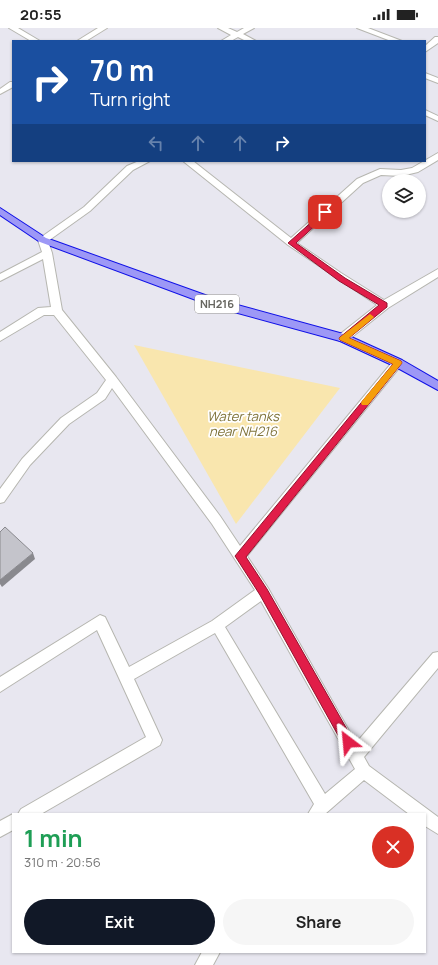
<!DOCTYPE html>
<html lang="en">
<head>
<meta charset="utf-8">
<style>
	body { margin:0; font-family:Manrope,sans-serif; background:#f6f6f6; color:#222; height:100vh; display:flex; flex-direction:column; font-size:15px; white-space:nowrap }
	* { box-sizing:border-box; margin:0 }
	p { font-size:13px; color:#767676 }
	.icon { flex:none; width:22px; height:22px; fill:none; stroke:currentColor; stroke-width:2; stroke-linecap:round; stroke-linejoin:round }
	.map { position:relative; flex:1; overflow:hidden }
	.side { position:absolute; left:12px; top:785px; width:414px; height:140px; display:flex; flex-direction:column; background:#fff; border-radius:0px; box-shadow:0 1px 3px #0004 }
	.side>* { flex:none }
	.banner { position:absolute; left:12px; top:12px; width:414px; height:122px; border-radius:0px; box-shadow:0 1px 3px #0004; background:#1a4fa0; color:#fff; overflow:hidden }
	.buttons { position:absolute; left:382px; top:146px; display:grid; gap:8px }
	.buttons a { display:grid; place-items:center; width:44px; height:44px; border-radius:50%; background:#fff; box-shadow:0 1px 3px #0004; font-size:20px }
	.pin { position:absolute; display:grid; place-items:center; width:34px; height:34px; color:#fff; margin:-17px; border-radius:8px; box-shadow:0 2px 6px #0006 }
	.me { position:absolute; width:44px; margin:-22px; rotate:331deg; stroke-linejoin:round; filter:drop-shadow(0 0 3px #0008) }
	.turn { display:flex; align-items:center; gap:14px; height:84px; padding:0 12px; font-size:18px }
	.turn .icon { width:52px; height:52px; stroke-width:2.5 }
	.turn b { display:block; font-size:28px; line-height:34px }
	.lanes { display:flex; align-items:center; height:38px; padding:0 12px; background:#0003; justify-content:center; gap:20px; direction:ltr }
	.lanes .off { opacity:.35 }
	.round { display:grid; place-items:center; flex:none; width:42px; height:42px; border-radius:21px; background:#f6f6f6 }
	.head { display:flex; align-items:center; justify-content:space-between; height:68px; padding:0 12px }
	h1 { font-size:24px; font-weight:700; line-height:30px; color:#1e9e55 }
	.cta { display:flex; gap:8px; margin-top:auto; padding:8px 12px }
	.cta a { flex:1; height:46px; border-radius:24px; background:#111827; color:#fff; font-size:16px; font-weight:700; line-height:46px; text-align:center }
	.cta a+a { background:#f6f6f6; color:#222 }
	.status { display:flex; justify-content:space-between; align-items:center; height:28px; padding:0 20px; background:#fff; direction:ltr }
	.status svg { height:11px; fill:currentColor }
	.map>svg:first-child { display:block }
	.water { fill:#f9e6ae }
	.lines { fill:none; stroke-linecap:round; stroke-linejoin:round }
	.street-casing { stroke:#b6b6b0; stroke-width:2 }
	.secondary-casing { stroke:#b9b8b1; stroke-width:2 }
	.highway-casing { stroke:#1011e7; stroke-width:2 }
	.street { fill:#fff; fill-rule:evenodd }
	.secondary { fill:#fff; fill-rule:evenodd }
	.highway { fill:#9d98f6; fill-rule:evenodd }
	.shaded-wall { fill:#89898e }
	.building { fill:#c4c4cb; stroke:#89898e }
	.route { fill:#e11d48; stroke:#92132f }
	.slow { fill:#f59e0b }
	.labels { text-anchor:middle; stroke-width:3.5; stroke-linejoin:round; paint-order:stroke }
	.shield { fill:#fff; stroke:#94938f; stroke-width:1 }
	.shield-label { font-size:11px; font-weight:bold; fill:#66655f }
	.water-label { font-size:13px; font-style:italic; fill:#80743b; stroke:#fff }
</style>
</head>
<body>
<div class="status"><b>20:55</b><svg viewBox="0 0 49 12"><path d="M0 12V9h3v3zM5 12V6h3v6zM10 12V3h3v9zM15 12V0h3v12zM26 1h20v11H26zM47 4h2v5h-2z"/></svg></div>
<div class="map">
<svg width="438" height="937" viewBox="0 0 438 937">
	<rect width="100%" height="100%" fill="#e8e7f0"/>
	<polygon class="water" points="134,317 340,360 236,496"/>
	<g class="lines">
		<defs>
			<g id="street">
				<polygon points="9,0 18,0 40,13 31,13"/>
				<polygon points="218,0 228,0 237,4 244,0 254,0 243,6 256,13 246,13 238,9 231,13 221,13 231,7"/>
				<polygon points="357,0 368,0 402,13 391,13"/>
				<polygon points="435,9 438,9 438,15 425,24 425,18"/>
				<polygon points="425,45 438,50 438,55 425,50"/>
				<polygon points="425,82 438,88 438,93 425,87"/>
				<polygon points="438,125 438,132 418,144 401,148 381,147 363,155 297,215 341,245 384,272 438,241 438,249 388,280 347,313 339,313 338,310 339,307 377,277 288,217 183,133 193,133 291,210 357,151 380,141 401,142 412,140"/>
				<path d="M139 133H150L133 142 90 183 48 213 52 225 62 282 116 349 220 488 240 518 394 332H402L403 335 247 528 268 560 356 715 433 625 438 624V640L364 729 369 738 438 789V806L425 798V786H409L364 752 325 786H308L314 776 215 605 134 651 162 712 160 717 41 786H18L21 781 146 709 97 602 0 664V649L100 587 105 589 129 639 212 593 255 562 212 496 112 360 105 371 69 396 30 437 4 474 0 475V461L22 431 61 390 97 365 106 352 54 287H44L0 313V304L38 280 51 279 43 231 0 253V246L42 224 38 212 40 210 84 179 127 138ZM261 573 355 741 325 766 225 599Z"/>
				<polygon points="13,786 13,802 0,809 0,793"/>
				<polygon points="202,924 220,924 213,937 195,937"/>
			</g>
			<g id="secondary">
				<polygon points="98,0 107,0 86,13 77,13"/>
				<polygon points="10,54 13,54 13,59 0,66 0,61"/>
			</g>
			<polygon id="highway" points="0,180 46,210 219,272 347,307 402,332 438,353 438,362 394,338 340,313 212,278 40,214 0,187"/>
		</defs>
		<use href="#street" class="street-casing"/>
		<use href="#secondary" class="secondary-casing"/>
		<use href="#highway" class="highway-casing"/>
		<use href="#street" class="street"/>
		<use href="#secondary" class="secondary"/>
		<use href="#highway" class="highway"/>
	</g>
	<polygon class="shaded-wall" points="33,525 35,531 2,559 0,556 0,552"/>
	<polygon class="building" points="5,499 33,525 0,552 0,504"/>
	<polygon class="route" points="325,182 329,184 328,186 296,215 345,250 387,275 387,279 349,310 401,333 402,335 246,529 267,561 352,710 353,714 352,718 348,719 344,718 260,567 235,528 393,336 340,312 339,310 379,277 339,253 288,215"/>
	<polygon class="slow" points="370,286 374,289 372,291 349,310 401,333 402,335 368,377 362,377 361,375 362,373 393,336 340,312 339,310"/>
	<g class="labels">
		<rect class="shield" x="195" y="267" width="44" height="18" rx="3"/>
		<g class="shield-label">
			<text x="217" y="280">NH216</text>
		</g>
		<g class="water-label">
			<text x="243" y="393">Water tanks<tspan x="243" dy="15">near NH216</tspan></text>
		</g>
	</g>
</svg>
<div class="buttons">
<a><svg class="icon" aria-label="layers" viewBox="0 0 24 24"><path d="M12 4l9 5-9 5-9-5zM3 14l9 5 9-5"/></svg></a>
</div>
<div class="pin" style="left:325px;top:184px;background:#d93025"><svg class="icon" aria-label="arrive" viewBox="0 0 24 24"><path d="M6 21V4h12l-3 4 3 4H6"/></svg></div>
<svg class="me" style="left:348px;top:714px" viewBox="-20 -20 40 40"><path d="M0-17L14 15 0 8-14 15z" fill="#e11d48" stroke="#fff" stroke-width="4"/></svg>
<div class="banner">
<div class="turn"><svg class="icon" aria-label="right" viewBox="0 0 24 24"><path d="M7 20v-9h11M14 6l5 5-5 5"/></svg><div><b>70 m</b>Turn right</div></div>
<div class="lanes"><svg class="icon off" aria-label="left" viewBox="0 0 24 24"><path d="M17 20v-9H6M10 6l-5 5 5 5"/></svg><svg class="icon off" aria-label="ahead" viewBox="0 0 24 24"><path d="M12 20V5M6 11l6-6 6 6"/></svg><svg class="icon off" aria-label="ahead" viewBox="0 0 24 24"><path d="M12 20V5M6 11l6-6 6 6"/></svg><svg class="icon" aria-label="right" viewBox="0 0 24 24"><path d="M7 20v-9h11M14 6l5 5-5 5"/></svg></div>
</div>
<section class="side">
<div class="head"><div><h1>1 min</h1><p>310 m · 20:56</p></div><a class="round" style="background:#d93025;color:#fff"><svg class="icon" aria-label="close" viewBox="0 0 24 24"><path d="M6 6l12 12M18 6L6 18"/></svg></a></div>
<div class="cta"><a>Exit</a><a>Share</a></div>
</section>
</div>
</body>
</html>
